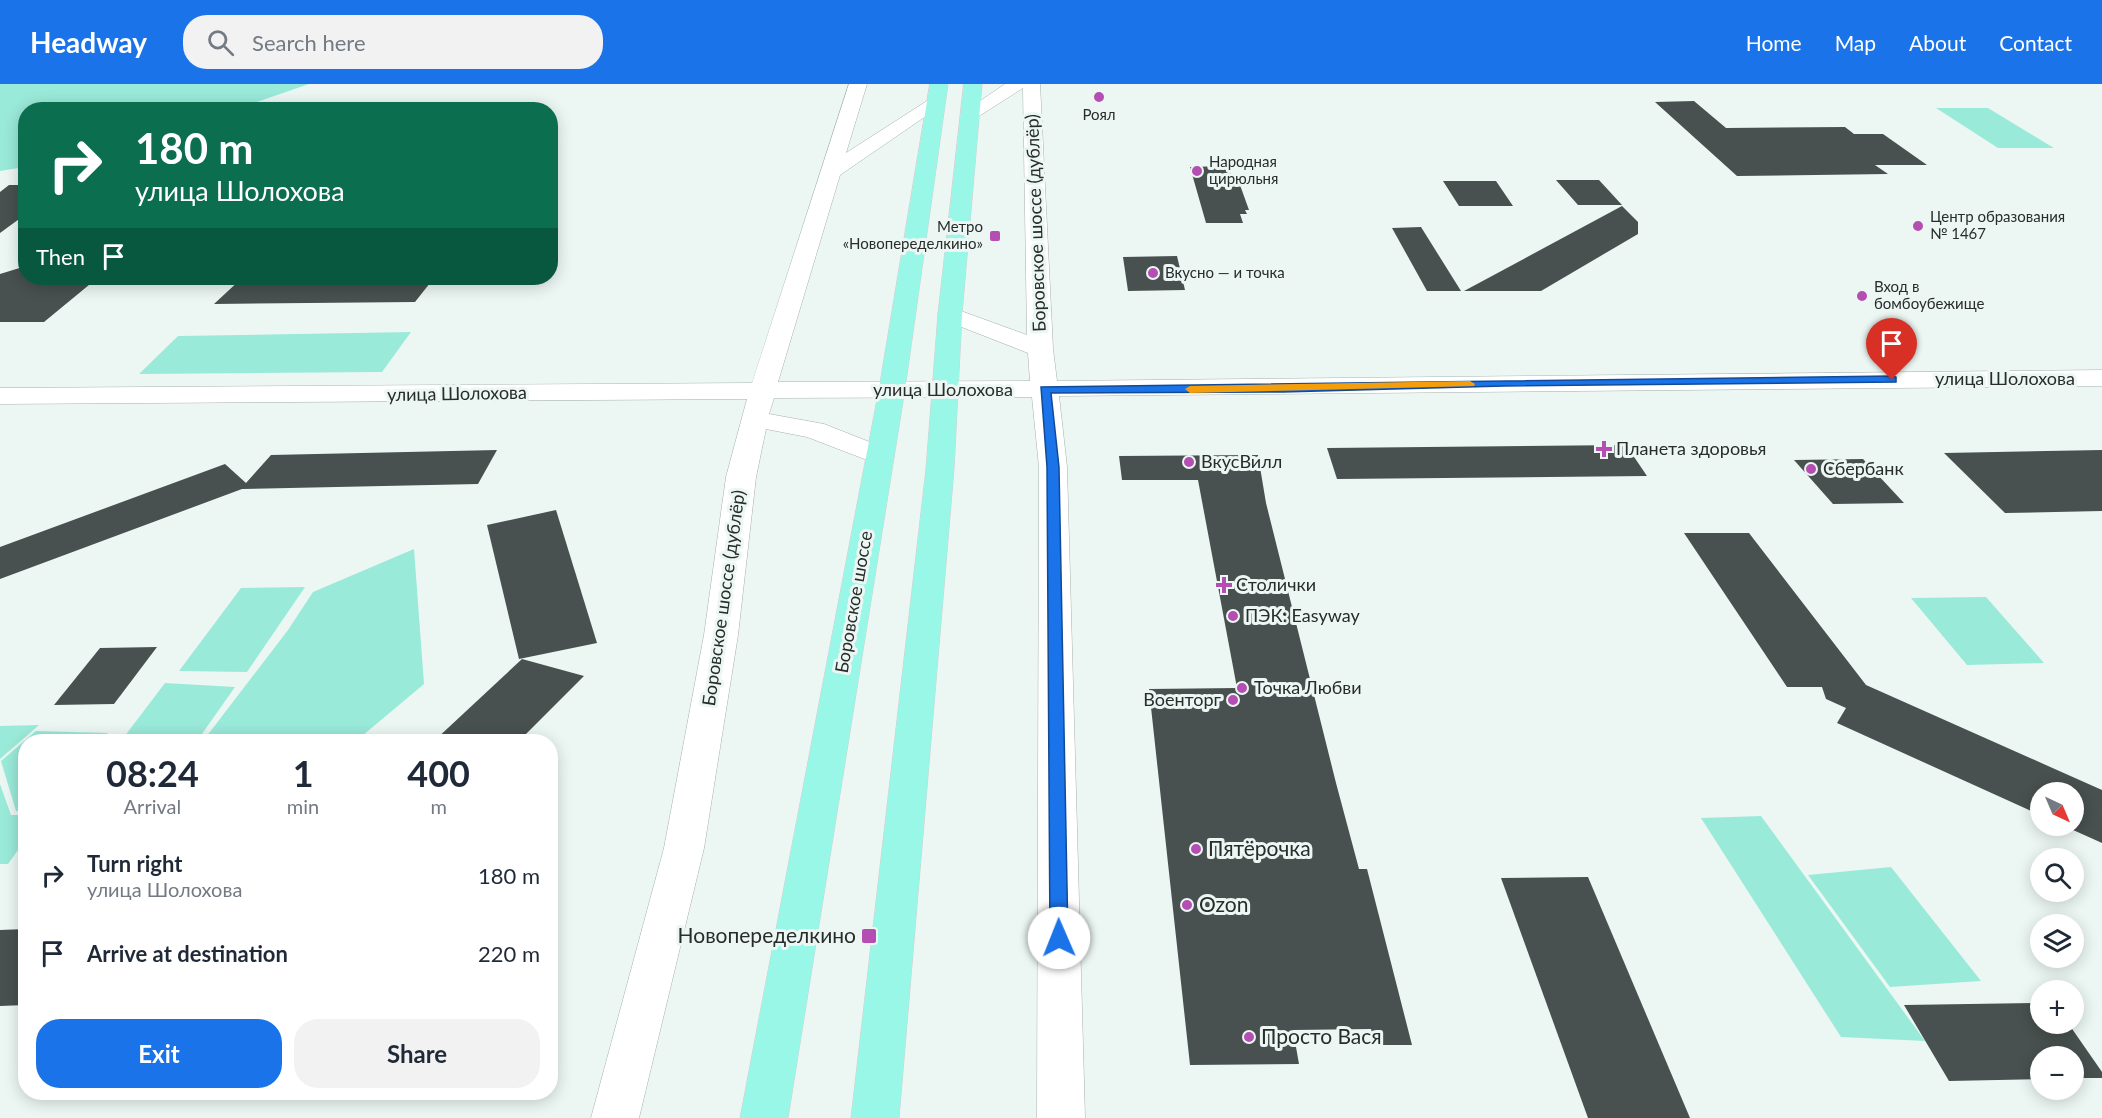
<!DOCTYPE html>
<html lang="en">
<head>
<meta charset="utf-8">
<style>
	body { margin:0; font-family:Lato,sans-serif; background:#f2f2f3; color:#1f2937; height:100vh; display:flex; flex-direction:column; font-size:22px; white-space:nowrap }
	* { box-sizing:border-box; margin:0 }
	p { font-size:20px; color:#747a83 }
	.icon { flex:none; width:33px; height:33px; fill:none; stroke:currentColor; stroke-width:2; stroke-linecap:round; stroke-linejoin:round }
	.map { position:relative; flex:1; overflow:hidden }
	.drawer { position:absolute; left:18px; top:650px; width:540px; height:366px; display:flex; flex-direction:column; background:#fff; border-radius:24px; box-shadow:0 3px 15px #0003 }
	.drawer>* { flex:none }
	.banner { position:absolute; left:18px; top:18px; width:540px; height:183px; border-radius:24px; box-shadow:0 3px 15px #0003; background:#0b6e4f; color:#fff; overflow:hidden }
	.needle { width:39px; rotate:136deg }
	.fabs { position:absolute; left:2030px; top:698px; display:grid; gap:12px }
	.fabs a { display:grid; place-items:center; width:54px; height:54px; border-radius:50%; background:#fff; box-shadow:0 3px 15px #0003; font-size:30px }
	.pin { position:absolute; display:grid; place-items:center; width:51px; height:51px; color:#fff; margin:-62px -26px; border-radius:50% 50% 50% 0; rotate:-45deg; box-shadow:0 0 6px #0007 }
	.pin .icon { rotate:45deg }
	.me { position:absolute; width:66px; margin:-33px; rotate:359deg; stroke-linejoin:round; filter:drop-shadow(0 0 4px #0008) }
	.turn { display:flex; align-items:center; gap:21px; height:126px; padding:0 18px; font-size:27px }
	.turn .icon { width:78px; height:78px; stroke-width:2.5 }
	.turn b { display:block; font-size:42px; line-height:51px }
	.then { display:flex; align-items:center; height:57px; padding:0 18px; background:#0003; gap:12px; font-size:22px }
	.eta { display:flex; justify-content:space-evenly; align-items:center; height:102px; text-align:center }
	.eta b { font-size:36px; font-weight:700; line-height:42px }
	.primary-button { display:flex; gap:12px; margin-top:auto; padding:12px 18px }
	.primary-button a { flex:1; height:69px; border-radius:24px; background:#1a73e8; color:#fff; font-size:24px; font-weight:700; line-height:69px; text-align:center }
	.primary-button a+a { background:#f2f2f3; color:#1f2937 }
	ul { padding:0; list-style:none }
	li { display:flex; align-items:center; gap:18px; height:78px; padding:0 18px }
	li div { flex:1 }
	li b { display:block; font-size:22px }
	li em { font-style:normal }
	header { display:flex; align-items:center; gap:36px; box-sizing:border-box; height:84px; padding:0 30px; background:#1a73e8; color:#fff }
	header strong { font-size:28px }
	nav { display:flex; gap:33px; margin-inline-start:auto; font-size:21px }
	.search { width:420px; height:54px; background:#f2f2f3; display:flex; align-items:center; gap:15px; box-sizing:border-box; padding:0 21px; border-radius:24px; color:#747a83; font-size:22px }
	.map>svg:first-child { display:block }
	.green { fill:#9aead9 }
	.building { fill:#48514f }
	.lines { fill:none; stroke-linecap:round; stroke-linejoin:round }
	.tertiary-casing { stroke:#a6b1ae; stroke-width:1 }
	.primary-casing { stroke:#d0d1d0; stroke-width:1 }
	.tertiary { fill:#fff; fill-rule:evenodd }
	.primary { fill:#98f7e7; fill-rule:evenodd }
	.route { fill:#1a73e8; stroke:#114b97; stroke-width:1.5 }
	.slow { fill:#f59e0b }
	.poi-dot { fill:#b54eb2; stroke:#ecf7f4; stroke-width:2 }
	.labels { text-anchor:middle; stroke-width:6; stroke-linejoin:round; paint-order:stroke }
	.far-poi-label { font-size:15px; fill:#282c2b; stroke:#ecf7f4; text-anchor:start }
	.street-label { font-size:18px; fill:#282c2b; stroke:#ecf7f4 }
	.poi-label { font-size:18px; fill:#282c2b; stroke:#ecf7f4; text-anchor:start }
	.near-poi-label { font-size:21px; fill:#282c2b; stroke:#ecf7f4; text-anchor:start }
</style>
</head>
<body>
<header>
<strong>Headway</strong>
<div class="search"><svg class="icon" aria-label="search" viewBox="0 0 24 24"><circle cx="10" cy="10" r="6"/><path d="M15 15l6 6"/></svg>Search here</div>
<nav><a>Home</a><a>Map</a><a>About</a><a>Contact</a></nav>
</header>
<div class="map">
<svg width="2102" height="1034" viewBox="0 0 2102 1034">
	<rect width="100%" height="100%" fill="#ecf7f4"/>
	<g class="green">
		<polygon points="0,0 309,0 237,25 26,26 25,83 0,87"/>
		<polygon points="1936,24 1988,24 2054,64 1998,64"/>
		<polygon points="411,248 382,288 139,290 178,252"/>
		<polygon points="414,465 424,600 356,657 203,657 288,546 313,508"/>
		<polygon points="305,503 247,588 179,587 241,504"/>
		<polygon points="1986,513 2044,579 1967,581 1911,514"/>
		<polygon points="165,599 235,603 197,657 121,657"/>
		<polygon points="39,641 0,675 0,642"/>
		<polygon points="36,647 108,649 101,657 26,657 25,727 16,727 1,677"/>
		<polygon points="0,700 11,731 25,731 25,756 8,780 0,780"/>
		<polygon points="1761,732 1925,957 1841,953 1701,734"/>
		<polygon points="1891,783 1981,897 1890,903 1808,791"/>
	</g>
	<g class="building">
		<polygon points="1694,17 1726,44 1845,43 1854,50 1883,50 1927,81 1875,81 1888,90 1737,92 1655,18"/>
		<polygon points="1225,82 1232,90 1236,90 1249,126 1245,126 1247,130 1240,130 1243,139 1206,139 1190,83"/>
		<polygon points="1556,96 1599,96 1622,121 1578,121"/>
		<polygon points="1443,97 1496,97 1513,122 1459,122"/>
		<polygon points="9,101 26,101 26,130 0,149 0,108"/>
		<polygon points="1622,122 1638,138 1638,150 1541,207 1464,207"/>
		<polygon points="1421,143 1461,207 1427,207 1392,144"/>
		<polygon points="1177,172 1185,206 1128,207 1123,173"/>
		<polygon points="26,182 26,194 95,196 44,238 0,238 0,190"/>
		<polygon points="242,194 434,194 415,218 214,220"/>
		<polygon points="1626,361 1647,392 1337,395 1327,364"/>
		<polygon points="497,366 478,400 242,405 0,495 0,463 225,380 246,399 271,371"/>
		<polygon points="2102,366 2102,427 2005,429 1944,369"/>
		<polygon points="1258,371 1266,419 1336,699 1359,785 1367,785 1412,961 1375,961 1371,945 1293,946 1299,980 1190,981 1149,605 1237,604 1198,396 1122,396 1119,372"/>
		<polygon points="1863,375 1904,419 1833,420 1794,376"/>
		<polygon points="556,426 597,559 519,575 487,441"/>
		<polygon points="1684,449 1749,449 1866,601 2102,706 2102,759 2062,741 2073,741 2073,708 2040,708 2040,731 1837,639 1846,624 1826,615 1822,603 1787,603"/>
		<polygon points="157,563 114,620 54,621 100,564"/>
		<polygon points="522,575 584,592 519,657 434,657"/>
		<polygon points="1588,793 1690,1034 1588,1034 1501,794"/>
		<polygon points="26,845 26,921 0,922 0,846"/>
		<polygon points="2040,919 2040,939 2068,939 2102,988 2102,994 2073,994 2073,972 2040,972 2040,995 1949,997 1904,921"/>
	</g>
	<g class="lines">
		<defs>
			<polygon id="tertiary" points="849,0 867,0 846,69 930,15 936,14 945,19 840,91 778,298 1030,297 1028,269 941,235 938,230 941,225 950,223 1027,251 1023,4 976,34 964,34 961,30 1005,0 1040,0 1053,265 1057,297 2102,286 2102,302 1059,312 1067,383 1085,1034 1037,1034 1039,383 1032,313 774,314 769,330 824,340 890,366 894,372 890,378 880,381 807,353 766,345 756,393 738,551 704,764 639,1034 591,1034 664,764 704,551 726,393 747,315 0,320 0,304 752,299"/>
			<g id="primary">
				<polygon points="930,0 948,0 905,305 788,1034 740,1034 879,305"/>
				<polygon points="964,0 982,0 962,230 954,385 899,1034 851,1034 926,385 938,230"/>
			</g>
		</defs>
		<use href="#tertiary" class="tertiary-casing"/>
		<use href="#primary" class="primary-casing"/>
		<use href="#tertiary" class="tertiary"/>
		<use href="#primary" class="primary"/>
	</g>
	<polygon class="route" points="1892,292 1896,293 1896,298 1504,302 1283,308 1051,309 1059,383 1068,854 1065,859 1052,859 1050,854 1047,383 1041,303"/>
	<polygon class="slow" points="1470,297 1475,300 1474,302 1190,309 1185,305 1190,302"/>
	<g class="poi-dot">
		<circle cx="1099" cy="13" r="6"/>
		<circle cx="1197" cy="87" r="6"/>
		<circle cx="1918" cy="142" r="6"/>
		<rect x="989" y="146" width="12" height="12" rx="3"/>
		<circle cx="1153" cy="189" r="6"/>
		<circle cx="1862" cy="212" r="6"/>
		<path d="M1601 356h6v6h6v6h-6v6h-6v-6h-6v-6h6z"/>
		<circle cx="1189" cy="378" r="6"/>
		<circle cx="1811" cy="385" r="6"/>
		<path d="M1221 492h6v6h6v6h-6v6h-6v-6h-6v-6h6z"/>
		<circle cx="1233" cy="532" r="6"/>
		<circle cx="1242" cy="604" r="6"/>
		<circle cx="1233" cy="616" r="6"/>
		<circle cx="1196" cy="765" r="6"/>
		<circle cx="1187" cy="821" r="6"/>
		<rect x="861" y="844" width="16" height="16" rx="3"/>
		<circle cx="1249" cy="953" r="6"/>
	</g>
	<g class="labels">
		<g class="far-poi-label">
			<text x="1099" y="36" text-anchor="middle">Роял</text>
			<text x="1209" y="83">Народная<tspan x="1209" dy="17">цирюльня</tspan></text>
			<text x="1930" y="138">Центр образования<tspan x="1930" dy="17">№ 1467</tspan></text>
			<text x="983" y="148" text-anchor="end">Метро<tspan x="983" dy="17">«Новопеределкино»</tspan></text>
			<text x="1165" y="194">Вкусно — и точка</text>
			<text x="1874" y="208">Вход в<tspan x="1874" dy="17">бомбоубежище</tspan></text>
		</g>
		<g class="street-label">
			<text transform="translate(1036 139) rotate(-92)" y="6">Боровское шоссе (дублёр)</text>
			<text x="2005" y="301">улица Шолохова</text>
			<text x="943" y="312">улица Шолохова</text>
			<text transform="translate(457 310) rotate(-1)" y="6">улица Шолохова</text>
			<text transform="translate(724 514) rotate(-82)" y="6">Боровское шоссе (дублёр)</text>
			<text transform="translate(854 518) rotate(-80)" y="6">Боровское шоссе</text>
		</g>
		<g class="poi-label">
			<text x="1616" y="371">Планета здоровья</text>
			<text x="1201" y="384">ВкусВилл</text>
			<text x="1823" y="391">Сбербанк</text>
			<text x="1236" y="507">Столички</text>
			<text x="1245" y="538">ПЭК: Easyway</text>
			<text x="1254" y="610">Точка Любви</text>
			<text x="1221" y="622" text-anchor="end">Военторг</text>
		</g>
		<g class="near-poi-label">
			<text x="1208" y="772">Пятёрочка</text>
			<text x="1199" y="828">Ozon</text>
			<text x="856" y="859" text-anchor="end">Новопеределкино</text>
			<text x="1261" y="960">Просто Вася</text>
		</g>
	</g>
</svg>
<div class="fabs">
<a><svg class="needle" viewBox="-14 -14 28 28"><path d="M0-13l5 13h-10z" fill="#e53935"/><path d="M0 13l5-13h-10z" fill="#747a83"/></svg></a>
<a><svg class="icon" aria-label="search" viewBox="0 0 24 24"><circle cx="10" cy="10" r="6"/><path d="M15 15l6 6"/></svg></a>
<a><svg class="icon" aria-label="layers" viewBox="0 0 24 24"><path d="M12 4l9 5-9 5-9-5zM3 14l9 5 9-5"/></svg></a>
<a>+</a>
<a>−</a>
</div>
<div class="pin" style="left:1892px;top:296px;background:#d93025"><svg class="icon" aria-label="arrive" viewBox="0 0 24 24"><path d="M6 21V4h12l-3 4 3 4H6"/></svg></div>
<svg class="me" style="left:1059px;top:854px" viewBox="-20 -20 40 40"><circle r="19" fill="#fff"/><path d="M0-13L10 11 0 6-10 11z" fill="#1a73e8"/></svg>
<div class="banner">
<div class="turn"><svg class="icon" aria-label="right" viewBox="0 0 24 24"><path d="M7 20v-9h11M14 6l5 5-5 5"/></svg><div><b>180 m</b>улица Шолохова</div></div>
<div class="then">Then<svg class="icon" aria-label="arrive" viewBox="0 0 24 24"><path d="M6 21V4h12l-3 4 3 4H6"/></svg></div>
</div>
<section class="drawer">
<div class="eta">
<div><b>08:24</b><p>Arrival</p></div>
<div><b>1</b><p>min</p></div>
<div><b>400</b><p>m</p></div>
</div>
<ul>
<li><svg class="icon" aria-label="right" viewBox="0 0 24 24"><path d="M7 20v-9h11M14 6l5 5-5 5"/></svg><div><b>Turn right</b><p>улица Шолохова</p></div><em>180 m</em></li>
<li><svg class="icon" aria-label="arrive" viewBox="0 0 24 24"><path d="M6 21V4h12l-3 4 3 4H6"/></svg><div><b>Arrive at destination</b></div><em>220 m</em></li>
</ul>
<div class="primary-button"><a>Exit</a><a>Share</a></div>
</section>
</div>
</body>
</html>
